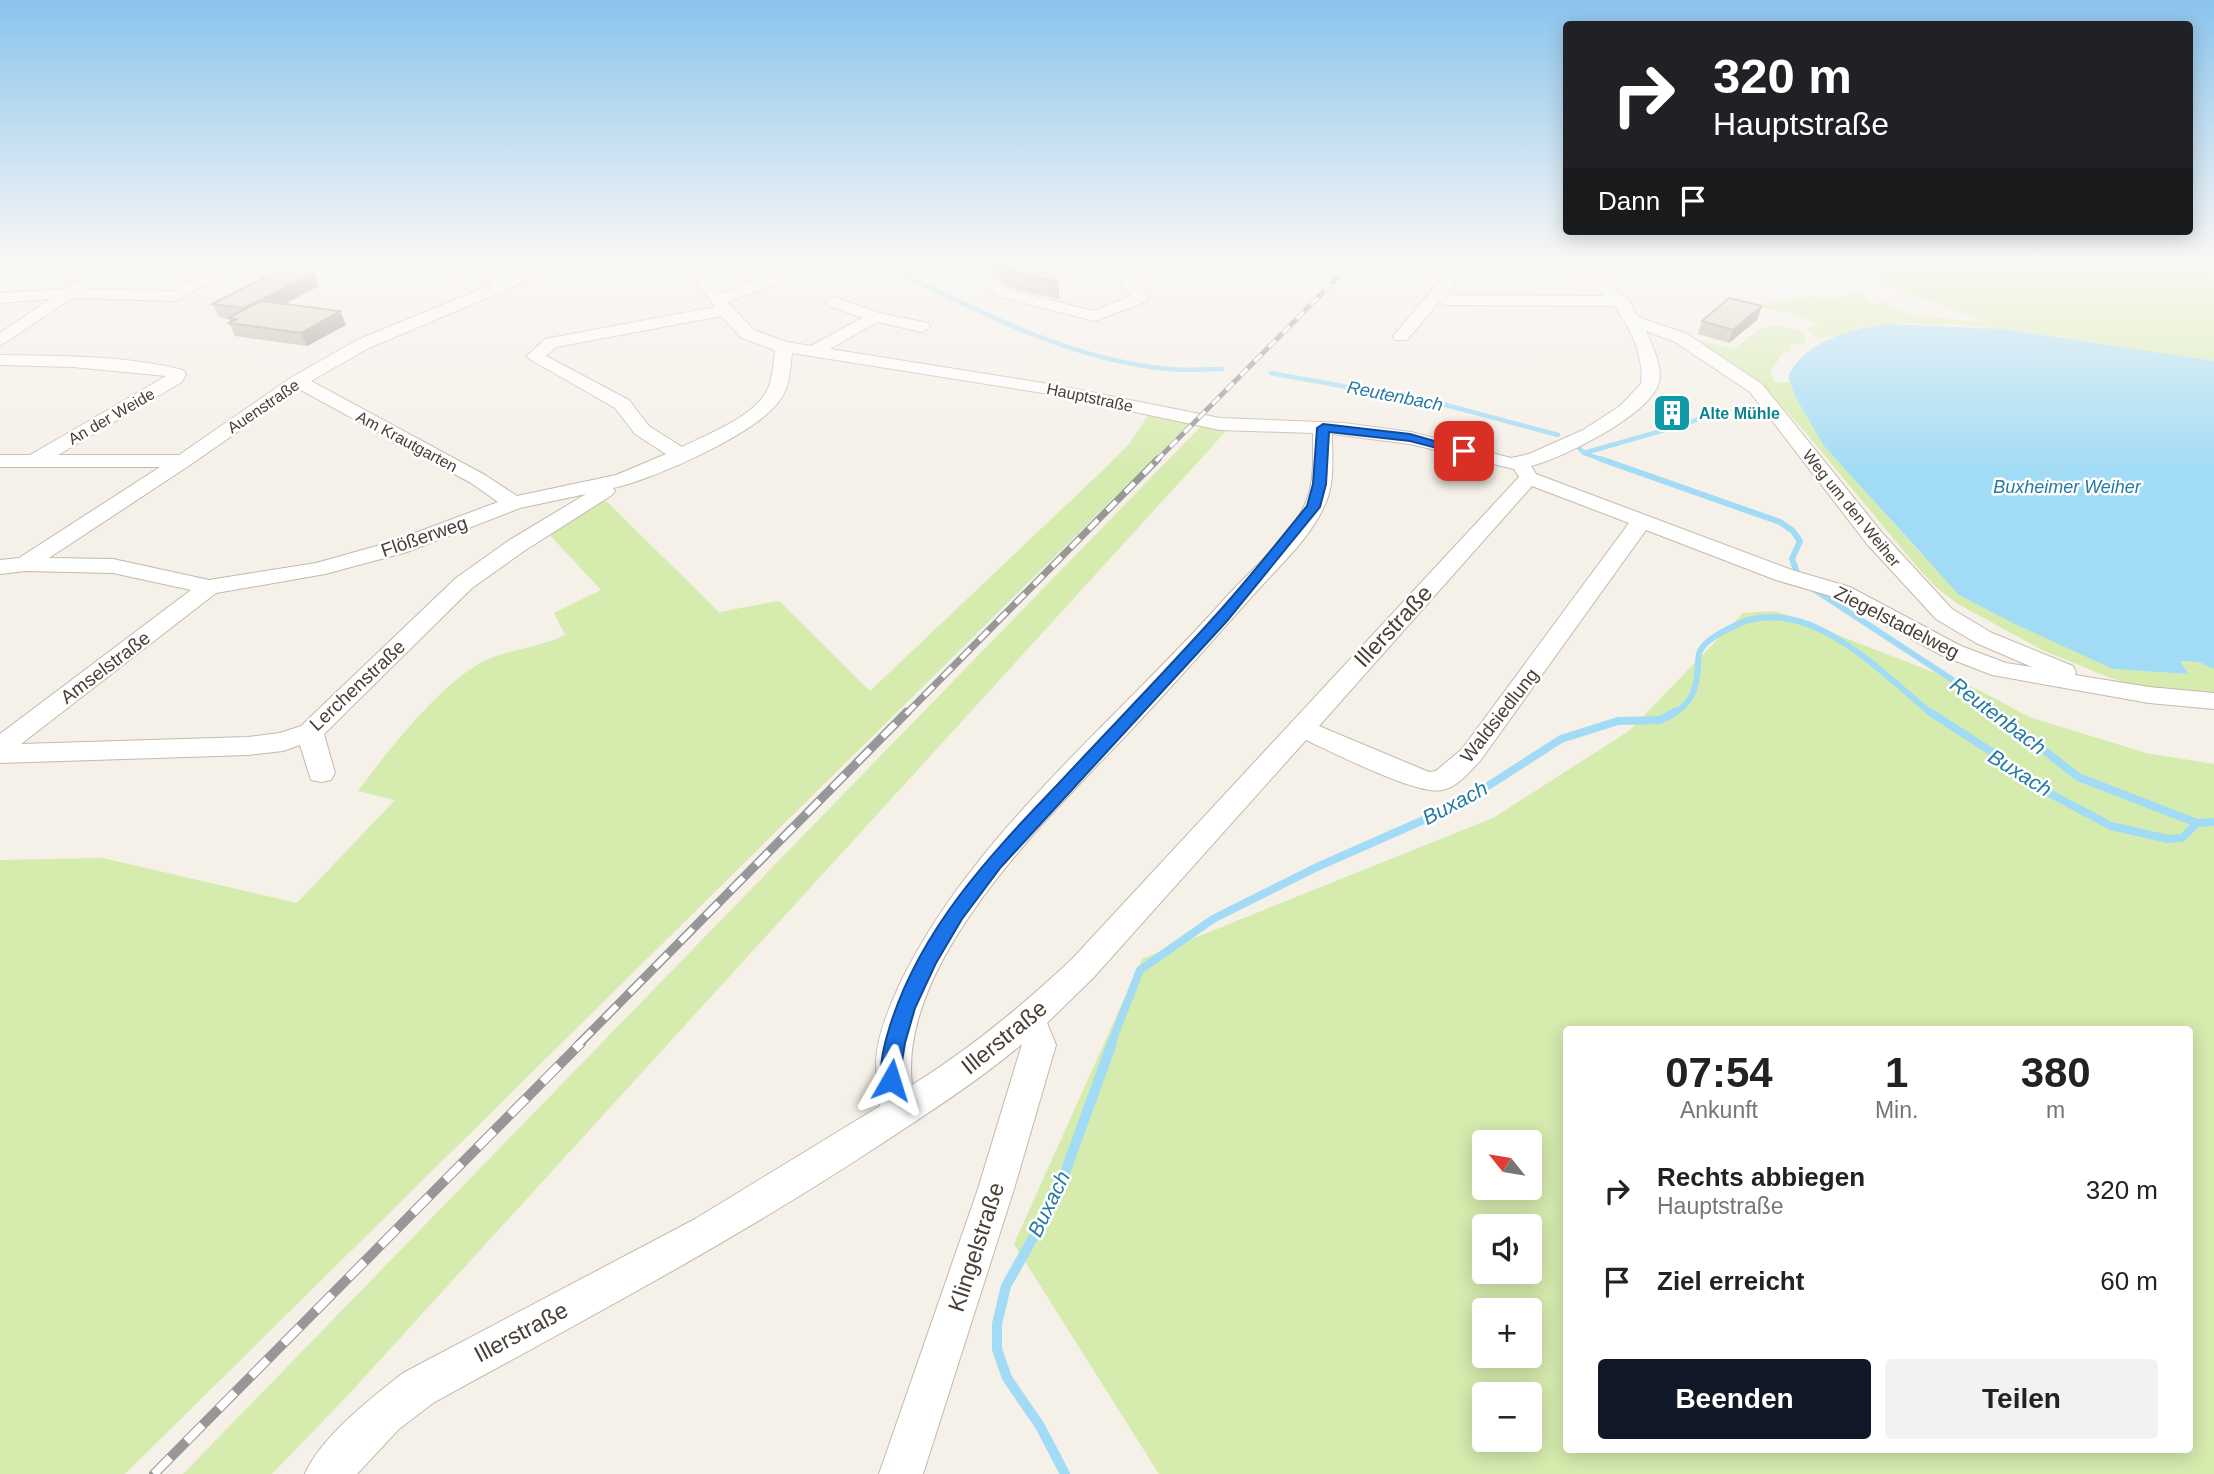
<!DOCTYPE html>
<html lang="de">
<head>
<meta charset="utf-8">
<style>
	body { margin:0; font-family:Arial,sans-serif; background:#f2f2f2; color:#222; height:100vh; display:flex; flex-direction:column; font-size:26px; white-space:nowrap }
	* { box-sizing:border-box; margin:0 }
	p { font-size:23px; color:#767676 }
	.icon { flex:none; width:38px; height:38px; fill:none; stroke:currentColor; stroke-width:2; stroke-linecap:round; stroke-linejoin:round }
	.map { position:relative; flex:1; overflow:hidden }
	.side { position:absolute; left:1563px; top:1026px; width:630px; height:427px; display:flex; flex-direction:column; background:#fff; border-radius:7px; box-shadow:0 4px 18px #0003 }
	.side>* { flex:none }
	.hud { position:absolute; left:1563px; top:21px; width:630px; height:214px; border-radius:7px; box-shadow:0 4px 18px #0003; background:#202124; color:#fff; overflow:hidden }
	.needle { width:46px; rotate:300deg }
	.buttons { position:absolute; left:1472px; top:1130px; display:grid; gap:14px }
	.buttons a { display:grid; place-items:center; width:70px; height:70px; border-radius:7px; background:#fff; box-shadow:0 4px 18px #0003; font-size:35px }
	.pin { position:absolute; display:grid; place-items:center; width:60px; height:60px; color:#fff; margin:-30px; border-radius:14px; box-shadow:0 4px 10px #0006 }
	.me { position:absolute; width:77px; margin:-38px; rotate:6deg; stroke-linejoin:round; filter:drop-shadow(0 0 5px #0008) }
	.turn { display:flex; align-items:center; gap:24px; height:147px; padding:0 35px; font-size:32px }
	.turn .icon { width:91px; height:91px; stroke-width:2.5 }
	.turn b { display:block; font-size:49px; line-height:60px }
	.then { display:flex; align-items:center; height:66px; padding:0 35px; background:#0003; gap:14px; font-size:26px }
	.eta { display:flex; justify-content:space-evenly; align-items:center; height:119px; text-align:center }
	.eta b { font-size:42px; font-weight:600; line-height:49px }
	.cta { display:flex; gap:14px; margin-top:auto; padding:14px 35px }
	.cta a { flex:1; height:80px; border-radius:7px; background:#111827; color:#fff; font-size:28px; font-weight:600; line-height:80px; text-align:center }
	.cta a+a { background:#f2f2f2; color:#222 }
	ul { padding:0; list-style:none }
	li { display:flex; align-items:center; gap:21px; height:91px; padding:0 35px }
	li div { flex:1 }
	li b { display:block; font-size:26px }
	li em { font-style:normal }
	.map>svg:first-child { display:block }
	.green { fill:#d6ebae; fill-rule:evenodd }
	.water { fill:#a1dbf5 }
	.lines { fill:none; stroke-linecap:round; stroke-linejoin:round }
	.stream-far3 { stroke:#a1dbf5; stroke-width:4.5 }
	.stream-far2 { stroke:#a1dbf5; stroke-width:6 }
	.stream-far1 { stroke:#a1dbf5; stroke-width:8 }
	.stream { stroke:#a1dbf5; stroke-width:10 }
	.street-casing { stroke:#c4b9ac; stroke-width:2 }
	.street { fill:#fff; fill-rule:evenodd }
	.rail-far3-casing { stroke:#979797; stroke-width:5 }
	.rail-far2-casing { stroke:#979797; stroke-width:7 }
	.rail-far1-casing { stroke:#979797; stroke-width:9 }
	.rail-casing { stroke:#979797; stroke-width:10 }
	.rail-far3 { stroke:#fff; stroke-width:3.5; stroke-dasharray:10; stroke-linecap:butt }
	.rail-far2 { stroke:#fff; stroke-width:4.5; stroke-dasharray:13; stroke-linecap:butt }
	.rail-far1 { stroke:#fff; stroke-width:6; stroke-dasharray:18; stroke-linecap:butt }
	.rail { stroke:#fff; stroke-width:8; stroke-dasharray:23; stroke-linecap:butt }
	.wall { fill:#bbb0a4 }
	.shaded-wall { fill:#999086 }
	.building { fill:#dacdbf; stroke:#999086; stroke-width:2 }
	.route { fill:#1a73e8; stroke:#114b97; stroke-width:2 }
	.labels { text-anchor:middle; stroke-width:5; stroke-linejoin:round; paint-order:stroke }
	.far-street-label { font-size:16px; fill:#493f36; stroke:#fff }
	.far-culture-label { font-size:16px; font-weight:bold; fill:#0d838f; stroke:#fff; text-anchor:start }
	.far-water-label { font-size:18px; font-style:italic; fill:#247aa2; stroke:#fff }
	.street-label { font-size:19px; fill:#493f36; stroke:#fff }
	.water-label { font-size:21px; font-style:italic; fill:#247aa2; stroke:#fff }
	.near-street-label { font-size:23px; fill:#493f36; stroke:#fff }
</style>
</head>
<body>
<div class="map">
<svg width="2214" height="1474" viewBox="0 0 2214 1474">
	<rect width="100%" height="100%" fill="#f5f0e8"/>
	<g class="green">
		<path d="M1862 265H2214V361C2106 347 1998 320 1889 324 1880 325 1870 325 1862 327 1855 328 1849 334 1842 335 1835 337 1825 337 1816 338L1806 330 1819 325 1797 315 1750 305 1812 297 1840 298 1857 292 1869 297 1864 299 1876 304 1885 301 1900 311 1918 316 1985 322 1856 273Z"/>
		<polygon points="1769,325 1800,330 1806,337 1805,343 1791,344 1790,351 1784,352 1770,372 1774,382 1790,382 1824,446 1922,555 2113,669 2187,674 2179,661 2199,662 2214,669 2214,692 2169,690 2136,686 2105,676 2042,650 1958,604 1937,588 1918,568 1805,432 1767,391 1693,339 1734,349 1756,332"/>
		<path d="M1153 414 1192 421 125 1474H0V860L103 858 297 903 395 800 358 791C388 751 438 686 482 662 508 649 539 648 565 635L554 613 601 590 547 532 603 498 719 612 779 601 870 691 1100 473 1130 443 1148 415Z"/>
		<polygon points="1204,423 1229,428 350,1393 272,1474 183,1474"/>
		<path d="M1776 611 1979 690 2029 717 2146 753 2214 764V1474H1159L1014 1244 1142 959 1493 818 1629 731 1743 613ZM1566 1029H2189V1449H1566ZM1484 1143H1530V1188H1484ZM1484 1227H1530V1272H1484ZM1484 1311H1530V1356H1484ZM1484 1395H1530V1440H1484Z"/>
	</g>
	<path class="water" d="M1888 324 2005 329 2214 361V669L2199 662 2180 661 2188 674 2113 669 2015 624 1959 595 1824 446 1796 398 1788 377C1802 342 1854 327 1888 324Z"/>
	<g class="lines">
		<g class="stream-far3">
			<path d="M883 265C973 308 1067 360 1168 369 1186 371 1204 369 1222 369"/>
			<polyline points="1271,373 1446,405 1558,435"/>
			<polyline points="1579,448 1584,453 1606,461"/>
			<polyline points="1584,453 1689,423 1720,409"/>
		</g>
		<g class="stream-far2">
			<polyline points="1601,459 1780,522 1793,531 1800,541 1792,559 1798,575"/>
			<polyline points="1812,588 1968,690 1998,714"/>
			<path d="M1672 714C1692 704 1697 688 1698 666 1698 662 1698 655 1700 651 1706 640 1719 634 1730 628 1803 587 1879 671 1932 714"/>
		</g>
		<g class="stream-far1">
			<polyline points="1930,712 1998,756 2032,784 2111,826 2168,839 2182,838 2197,823 2214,822"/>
			<polyline points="1996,712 2078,777 2197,823"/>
			<polyline points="1111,1044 1140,970 1213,919 1317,867 1460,804 1561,739 1618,721 1660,720 1675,712"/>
		</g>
		<polyline class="stream" points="1065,1474 1040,1426 1007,1378 997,1349 997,1324 1006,1286 1057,1195 1112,1043"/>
		<defs>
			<g id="street">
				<polygon points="110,265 129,265 89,289 173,291 218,265 237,265 176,301 72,298 0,346 0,333 50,299 0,303 0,293 66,289"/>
				<path d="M408 265H442L509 277 542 265H564L369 348 311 381 485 475 517 496 616 475 666 454 635 434 615 408 526 357 545 339 715 307 685 265H700L721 293C751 283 781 265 812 265L772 286 727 302 754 330 787 342 811 346 862 318 828 305 826 302 834 297 879 313 928 323 930 327 922 332 877 322 830 349 1055 385 1220 418 1344 423 1411 432 1511 458 1529 454 1583 430 1620 406 1641 384C1645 358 1630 326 1614 306L1446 305 1439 302 1407 340H1395L1393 336 1453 265H1468L1447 293 1450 295 1605 296 1567 265H1584L1627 298 1638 317 1687 334 1762 384 1883 534 1952 609 1992 633 2073 666 2076 672 2075 675 2149 687 2214 693V709L2149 703 1992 675 1943 656 1834 597 1776 580 1646 530 1480 761C1469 772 1458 787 1442 790 1418 796 1332 752 1306 740L1094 977 1047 1023 1056 1045 1014 1189 923 1474H879L978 1189 1022 1044C976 1083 925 1115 875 1148 732 1242 582 1321 433 1403L399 1429 357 1474H305C320 1438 372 1397 403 1373L695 1219 880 1106C879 1092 876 1078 876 1064 876 1039 888 1010 898 988 969 836 1118 720 1228 595 1253 567 1291 538 1306 502 1315 480 1313 456 1313 433L1220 430 1055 395 792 353C790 369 790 387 780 400 758 433 652 480 613 488L615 491 612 495 524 551 472 588 324 734 335 773 331 780 321 782 311 780 300 745 283 751 248 755 0 763V734L191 590 113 573 25 571 0 574V560L19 558 160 467H0V455H30L166 376 73 367 0 365V355C60 356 125 355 183 370L186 374 182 382 58 455H179L292 377 357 340 493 284 415 270ZM721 316 742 338 775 350C774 360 773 372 770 383 762 414 708 434 682 447L649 426 629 400 546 356 556 347ZM1646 331 1675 342 1750 392 1867 544 1936 619 1976 643 2032 667 2006 663 1961 646 1850 587 1792 570 1536 474 1531 466C1561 459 1652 414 1659 382 1663 366 1652 346 1646 331ZM299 389 471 483 498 502 391 542 316 563 209 580 113 559 49 558 190 465ZM1332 434 1410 444 1514 469 1519 477 1072 959C1022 1006 970 1049 912 1085 897 960 1054 812 1134 727 1175 683 1215 638 1255 593 1279 566 1312 537 1326 502 1335 481 1332 457 1332 434ZM1532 486 1629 523 1462 749 1436 771 1429 772 1319 726ZM586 494 508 541 456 578 301 726 280 733 248 737 21 744 216 593 325 574 407 552 520 508Z"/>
				<polygon points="955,265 973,265 1010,290 1094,311 1131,296 1120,281 1128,265 1143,265 1136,281 1149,298 1147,301 1095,321 998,296"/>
			</g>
		</defs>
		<use href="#street" class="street-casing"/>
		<use href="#street" class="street"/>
		<defs>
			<polyline id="rail-far3" points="1156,461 1350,265"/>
			<polyline id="rail-far2" points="906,714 1158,459"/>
			<polyline id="rail-far1" points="579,1044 907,712"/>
			<polyline id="rail" points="154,1474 581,1043"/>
		</defs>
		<use href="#rail-far3" class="rail-far3-casing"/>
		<use href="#rail-far2" class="rail-far2-casing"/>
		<use href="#rail-far1" class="rail-far1-casing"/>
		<use href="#rail" class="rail-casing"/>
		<use href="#rail-far3" class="rail-far3"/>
		<use href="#rail-far2" class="rail-far2"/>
		<use href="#rail-far1" class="rail-far1"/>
		<use href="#rail" class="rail"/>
	</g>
	<g class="wall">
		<polygon points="978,265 1034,265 1058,280 1059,297 1058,299 1011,288"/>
		<polygon points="314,273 319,286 284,304 340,311 346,325 307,346 235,336 229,323 230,322 228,318 219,317 212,304"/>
		<polygon points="1762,306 1757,320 1729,343 1698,334 1702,321"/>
	</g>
	<g class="shaded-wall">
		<polygon points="314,273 319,286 250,322 244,308"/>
		<polygon points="1058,280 1059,297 1058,299 1057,282"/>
		<polygon points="1762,306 1757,320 1729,343 1733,330"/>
		<polygon points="340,311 346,325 307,346 301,333"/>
	</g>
	<g class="building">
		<polygon points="290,265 310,265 314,273 244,308 212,304"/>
		<polygon points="1002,265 1034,265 1058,280 1057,282 1010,271"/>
		<polygon points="1729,298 1762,306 1733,330 1702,321"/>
		<polygon points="261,301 340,311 301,333 229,323 236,319 228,318"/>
	</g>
	<linearGradient id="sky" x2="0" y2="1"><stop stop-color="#8bc4ed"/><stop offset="0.56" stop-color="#faf8f5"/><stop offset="1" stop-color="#faf8f5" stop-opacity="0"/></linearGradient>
	<rect width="2214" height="472" fill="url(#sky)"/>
	<path class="route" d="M1323 424 1410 434 1470 451 1464 455 1410 441 1329 432 1326 484 1320 507 1227 621 1001 867 962 919 936 963 915 1008 905 1043 898 1086 891 1089 884 1086C877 1071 884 1045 889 1029 919 930 989 856 1059 783 1111 727 1164 673 1215 616 1247 581 1277 543 1307 506L1313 484 1317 428Z"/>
	<defs>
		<symbol id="building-square" viewBox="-11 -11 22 22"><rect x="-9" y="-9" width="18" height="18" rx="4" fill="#0f9aa8" stroke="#fff"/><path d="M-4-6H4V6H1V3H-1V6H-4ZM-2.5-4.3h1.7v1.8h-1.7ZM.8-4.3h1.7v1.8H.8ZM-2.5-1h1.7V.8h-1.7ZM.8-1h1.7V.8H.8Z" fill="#fff"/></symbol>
	</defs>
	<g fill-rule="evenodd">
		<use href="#building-square" x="1650" y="391" width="44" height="44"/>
	</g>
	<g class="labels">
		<g class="far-street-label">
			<text transform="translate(1090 397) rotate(12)" y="6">Hauptstraße</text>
			<text transform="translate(263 406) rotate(-34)" y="6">Auenstraße</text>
			<text transform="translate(111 416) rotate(-30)" y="6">An der Weide</text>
			<text transform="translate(407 441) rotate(28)" y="6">Am Krautgarten</text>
			<text transform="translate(1852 508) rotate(51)" y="6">Weg um den Weiher</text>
		</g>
		<g class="far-culture-label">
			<text x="1699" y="419">Alte Mühle</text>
		</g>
		<g class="far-water-label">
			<text transform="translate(1395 396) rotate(11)" y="6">Reutenbach</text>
			<text x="2067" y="493">Buxheimer Weiher</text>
		</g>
		<g class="street-label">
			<text transform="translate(424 536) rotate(-19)" y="7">Flößerweg</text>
			<text transform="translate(1897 622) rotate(27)" y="7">Ziegelstadelweg</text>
			<text transform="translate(105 667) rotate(-37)" y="7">Amselstraße</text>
			<text transform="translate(357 685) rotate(-43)" y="7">Lerchenstraße</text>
			<text transform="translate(1499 715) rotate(-52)" y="7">Waldsiedlung</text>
		</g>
		<g class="water-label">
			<text transform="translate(1998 716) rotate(37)" y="7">Reutenbach</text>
			<text transform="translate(2020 773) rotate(32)" y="7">Buxach</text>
			<text transform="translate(1455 803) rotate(-28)" y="7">Buxach</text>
			<text transform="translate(1049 1204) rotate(-64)" y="7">Buxach</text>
		</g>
		<g class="near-street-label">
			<text transform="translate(1393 626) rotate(-47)" y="8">Illerstraße</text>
			<text transform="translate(1004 1037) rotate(-39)" y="8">Illerstraße</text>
			<text transform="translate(976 1247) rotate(-72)" y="8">Klingelstraße</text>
			<text transform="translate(521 1332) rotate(-28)" y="8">Illerstraße</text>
		</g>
	</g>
</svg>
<div class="buttons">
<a><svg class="needle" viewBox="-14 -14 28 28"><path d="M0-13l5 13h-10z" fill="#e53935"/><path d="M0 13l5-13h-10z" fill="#767676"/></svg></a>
<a><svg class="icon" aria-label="sound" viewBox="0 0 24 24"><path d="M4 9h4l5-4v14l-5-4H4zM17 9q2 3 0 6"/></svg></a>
<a>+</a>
<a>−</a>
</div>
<div class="pin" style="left:1464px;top:451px;background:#d93025"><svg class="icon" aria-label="arrive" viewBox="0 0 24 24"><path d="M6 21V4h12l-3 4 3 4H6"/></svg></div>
<svg class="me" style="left:891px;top:1080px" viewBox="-20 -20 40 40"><path d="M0-17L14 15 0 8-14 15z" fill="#1a73e8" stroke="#fff" stroke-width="4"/></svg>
<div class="hud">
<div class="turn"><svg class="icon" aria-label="right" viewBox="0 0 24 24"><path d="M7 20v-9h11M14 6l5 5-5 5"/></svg><div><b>320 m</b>Hauptstraße</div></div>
<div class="then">Dann<svg class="icon" aria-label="arrive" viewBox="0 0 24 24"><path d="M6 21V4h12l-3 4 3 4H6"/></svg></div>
</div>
<section class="side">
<div class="eta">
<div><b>07:54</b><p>Ankunft</p></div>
<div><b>1</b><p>Min.</p></div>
<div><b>380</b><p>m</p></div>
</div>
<ul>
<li><svg class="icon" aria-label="right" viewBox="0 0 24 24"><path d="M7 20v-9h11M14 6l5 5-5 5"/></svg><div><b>Rechts abbiegen</b><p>Hauptstraße</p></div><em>320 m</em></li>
<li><svg class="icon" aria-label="arrive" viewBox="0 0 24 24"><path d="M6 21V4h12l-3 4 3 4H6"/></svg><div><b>Ziel erreicht</b></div><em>60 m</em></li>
</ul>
<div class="cta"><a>Beenden</a><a>Teilen</a></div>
</section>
</div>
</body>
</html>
